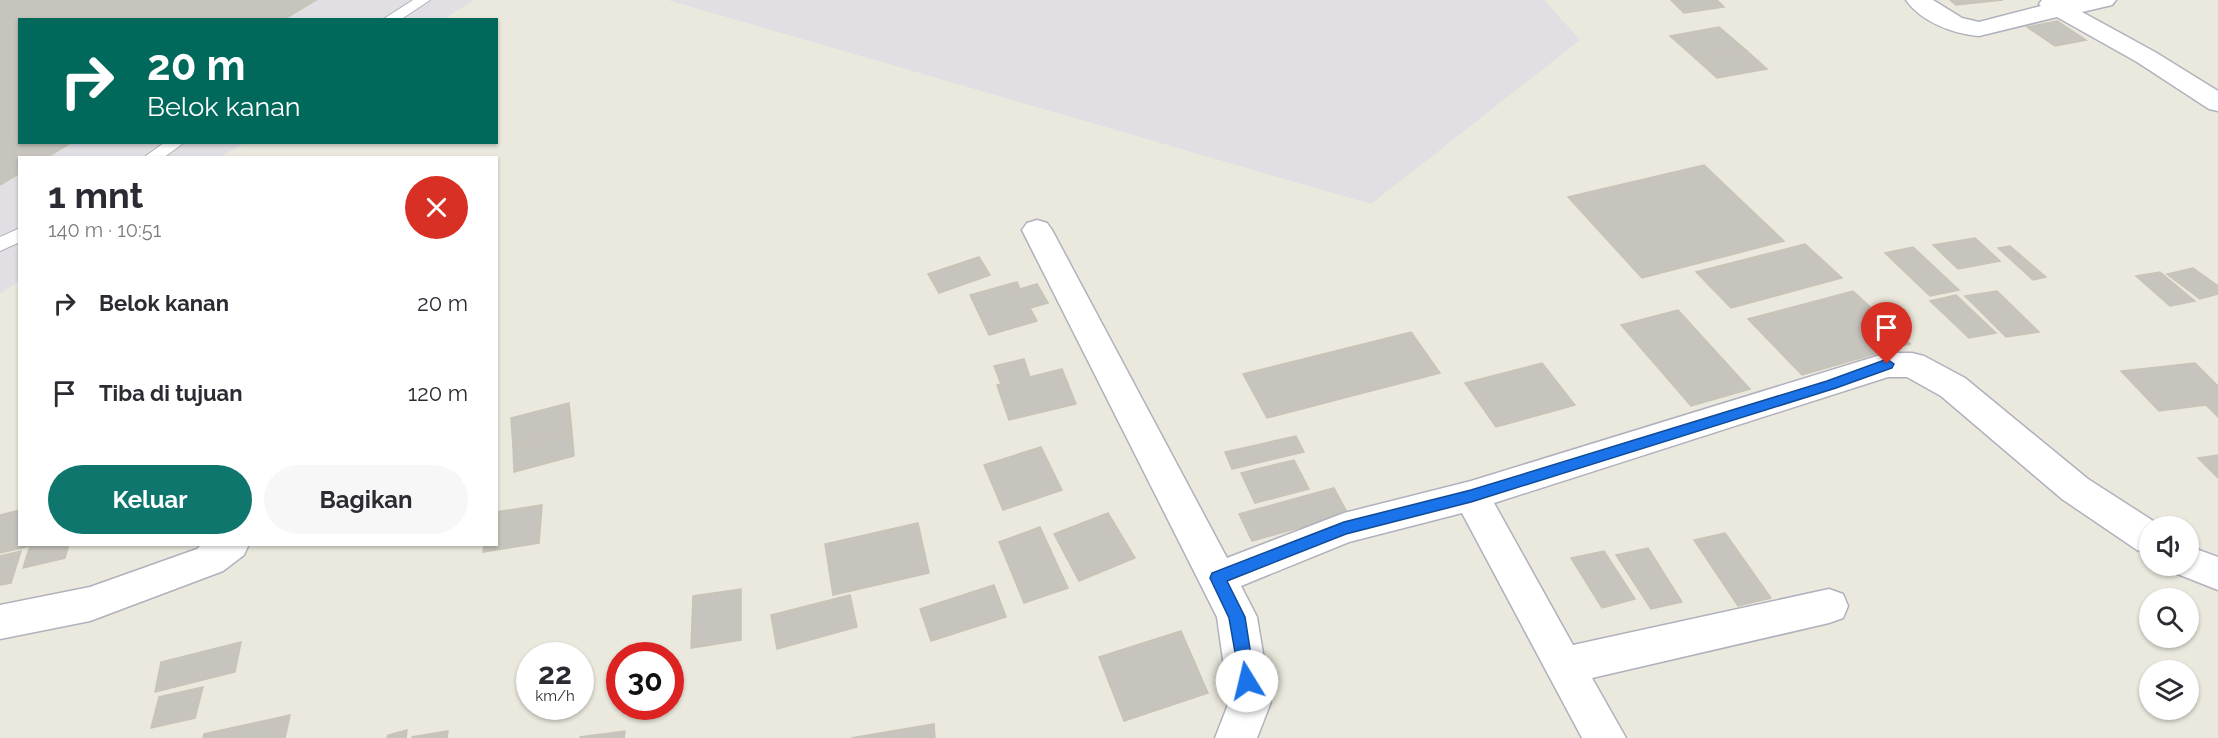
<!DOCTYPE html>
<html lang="id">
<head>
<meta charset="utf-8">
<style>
	body { margin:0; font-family:Raleway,sans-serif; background:#f7f7f7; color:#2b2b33; height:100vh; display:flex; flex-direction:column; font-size:22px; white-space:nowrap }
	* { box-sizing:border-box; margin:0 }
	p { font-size:20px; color:#7c7c81 }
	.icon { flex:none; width:33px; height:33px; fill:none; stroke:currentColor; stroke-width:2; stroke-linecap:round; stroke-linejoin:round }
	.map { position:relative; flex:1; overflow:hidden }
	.sheet { position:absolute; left:18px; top:156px; width:480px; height:390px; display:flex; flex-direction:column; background:#fff; border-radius:0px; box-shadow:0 2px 4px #0004 }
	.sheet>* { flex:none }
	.guide { position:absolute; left:18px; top:18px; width:480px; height:126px; border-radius:0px; box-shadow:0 2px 4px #0004; background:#00695c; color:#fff; overflow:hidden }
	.fabs { position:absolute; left:2139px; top:516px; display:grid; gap:12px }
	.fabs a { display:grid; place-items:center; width:60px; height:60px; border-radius:50%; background:#fff; box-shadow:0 2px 4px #0004; font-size:30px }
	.speed { position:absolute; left:516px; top:642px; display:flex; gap:12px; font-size:30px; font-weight:700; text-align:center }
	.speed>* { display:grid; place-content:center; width:78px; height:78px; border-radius:50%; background:#fff; box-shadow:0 2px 4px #0004; line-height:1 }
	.speed small { font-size:15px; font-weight:400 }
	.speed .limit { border:9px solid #d22; background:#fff; color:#111 }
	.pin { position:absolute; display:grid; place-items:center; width:51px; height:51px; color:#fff; margin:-62px -26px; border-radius:50% 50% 50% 0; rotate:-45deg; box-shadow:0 0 6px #0007 }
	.pin .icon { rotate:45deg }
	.me { position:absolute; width:66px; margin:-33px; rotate:351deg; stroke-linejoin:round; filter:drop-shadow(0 0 4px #0008) }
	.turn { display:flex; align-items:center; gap:21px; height:126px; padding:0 30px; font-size:27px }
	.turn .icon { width:78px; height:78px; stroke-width:2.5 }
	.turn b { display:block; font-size:42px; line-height:51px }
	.round { display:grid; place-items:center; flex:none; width:63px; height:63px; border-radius:32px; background:#f7f7f7 }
	.head { display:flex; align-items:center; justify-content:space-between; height:102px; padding:0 30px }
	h1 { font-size:36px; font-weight:700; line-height:45px }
	.primary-button { display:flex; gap:12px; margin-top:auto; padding:12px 30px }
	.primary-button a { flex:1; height:69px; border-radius:36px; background:#0f766e; color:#fff; font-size:24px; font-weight:700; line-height:69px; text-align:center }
	.primary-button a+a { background:#f7f7f7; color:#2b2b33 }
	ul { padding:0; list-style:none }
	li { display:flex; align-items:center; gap:18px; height:90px; padding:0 30px }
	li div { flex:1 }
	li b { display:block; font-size:22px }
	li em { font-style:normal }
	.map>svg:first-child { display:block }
	.industrial { fill:#e1dee4 }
	.building { fill:#c7c4bd; stroke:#c7c4b7; stroke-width:1.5 }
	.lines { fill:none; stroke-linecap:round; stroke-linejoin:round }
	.lane-casing { stroke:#b1b1bd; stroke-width:2 }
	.street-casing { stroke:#b1b1bd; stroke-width:3 }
	.lane { fill:#fff; fill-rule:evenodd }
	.street { fill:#fff; fill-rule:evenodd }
	.route { fill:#1a73e8; stroke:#114b97; stroke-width:1.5 }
</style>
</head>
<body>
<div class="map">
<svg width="2218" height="738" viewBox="0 0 2218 738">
	<rect width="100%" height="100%" fill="#ebe8dd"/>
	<g class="industrial">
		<polygon points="0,0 474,0 442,20 20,20 20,142 244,143 220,157 20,158 19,281 0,294"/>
		<polygon points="668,0 1544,0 1580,40 1371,204"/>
	</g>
	<g class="building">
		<polygon points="0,0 316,0 283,20 20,20 20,142 72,142 46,158 20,158 20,173 0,185"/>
		<polygon points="1671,0 1717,0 1724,7 1684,13"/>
		<polygon points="1950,0 2003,0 1956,5"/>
		<polygon points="2057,21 2086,40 2055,46 2027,27"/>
		<polygon points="1719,27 1746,50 1696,59 1670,36"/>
		<polygon points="1746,50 1767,69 1717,78 1696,59"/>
		<polygon points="1704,165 1784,241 1642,278 1568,197"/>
		<polygon points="1975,238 2000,261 1958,269 1933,245"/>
		<polygon points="1805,244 1842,278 1731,308 1696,272"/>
		<polygon points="2010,246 2046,277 2033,280 1998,248"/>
		<polygon points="1913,247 1959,290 1930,296 1885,253"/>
		<polygon points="979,257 990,275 939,293 928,274"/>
		<polygon points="2193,268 2218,286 2218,294 2200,299 2167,274"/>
		<polygon points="2160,272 2195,301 2170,306 2136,276"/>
		<polygon points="1017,282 1020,289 1037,284 1048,303 1030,308 1037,321 989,335 970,295"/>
		<polygon points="1853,291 1910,344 1802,375 1748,319"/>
		<polygon points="1997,291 2039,332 2006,337 1965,296"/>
		<polygon points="1956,295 1996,333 1969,338 1930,301"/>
		<polygon points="1678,310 1750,389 1691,406 1621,325"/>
		<polygon points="1411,332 1440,373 1267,418 1243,374"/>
		<polygon points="1024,359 1030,377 1062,369 1076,404 1009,420 997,385 1001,384 994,366"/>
		<polygon points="1542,363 1575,405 1496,427 1465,383"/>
		<polygon points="2195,363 2218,386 2218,417 2206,405 2159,411 2121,371"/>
		<polygon points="569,403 572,432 513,446 511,418"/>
		<polygon points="572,432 574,456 514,472 513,446"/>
		<polygon points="1296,436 1304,452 1232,469 1225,452"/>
		<polygon points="1041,447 1062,490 1003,510 984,465"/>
		<polygon points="2218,455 2218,478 2198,458"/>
		<polygon points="1294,460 1309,489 1255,503 1241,473"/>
		<polygon points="1334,488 1348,514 1252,541 1239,514"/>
		<polygon points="542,505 539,543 483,552 484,544 496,544 496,512"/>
		<polygon points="20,510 20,544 69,544 65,558 23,568 30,546 0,553 0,515"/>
		<polygon points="1108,513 1135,558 1079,581 1054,534"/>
		<polygon points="918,523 929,573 833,595 825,544"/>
		<polygon points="1040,527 1068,588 1024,603 999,542"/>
		<polygon points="1725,533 1771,598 1738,606 1694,540"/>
		<polygon points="1648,548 1682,602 1651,609 1616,555"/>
		<polygon points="21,551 11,583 0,585 0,556"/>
		<polygon points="1604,551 1635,599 1602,608 1571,558"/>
		<polygon points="994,585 1006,617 931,641 920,609"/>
		<polygon points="741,589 741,640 691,648 693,596"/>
		<polygon points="850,595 857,627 777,649 771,615"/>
		<polygon points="1181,631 1208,693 1124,721 1099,657"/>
		<polygon points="241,642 235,672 155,692 161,662"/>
		<polygon points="203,687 195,718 151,728 159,697"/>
		<polygon points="290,715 285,738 203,738 204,734"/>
		<polygon points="934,724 935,738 851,738"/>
		<polygon points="407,730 406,738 387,738 388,735"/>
		<polygon points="448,731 447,738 412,738 412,737"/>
		<polygon points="625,731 624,738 580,738 580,737"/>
	</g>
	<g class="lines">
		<defs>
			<g id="lane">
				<polygon points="413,0 430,0 400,20 382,20"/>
				<polygon points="165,142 185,142 163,158 143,158"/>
				<polygon points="20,228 20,242 0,251 0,237"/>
			</g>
			<g id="street">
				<path d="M1906 0H1933L1962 18 1979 22 2041 6 2039 4 2042 0H2116L2112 5 2082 12 2155 52 2218 91V111L2209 109 2137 62 2057 17 1979 36C1954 34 1921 22 1906 0Z"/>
				<polygon points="1037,220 1047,223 1052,230 1227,558 1344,513 1471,481 1887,353 1912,353 1924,356 1965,378 2088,479 2161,526 2150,526 2150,554 2137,550 2062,499 1941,396 1907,377 1888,377 1494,503 1573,645 1829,589 1843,594 1848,606 1843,618 1829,623 1592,678 1626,738 1582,738 1462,513 1349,542 1241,586 1257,617 1271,702 1257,738 1215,738 1229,702 1217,617 1022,230 1027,223"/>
				<polygon points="202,544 249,544 244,555 223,571 90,621 0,639 0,605 90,587 197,549"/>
				<polygon points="2188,546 2218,557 2218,590 2175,573 2171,566 2188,566"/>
			</g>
		</defs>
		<use href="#lane" class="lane-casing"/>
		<use href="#street" class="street-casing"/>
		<use href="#lane" class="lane"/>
		<use href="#street" class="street"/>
	</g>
	<polygon class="route" points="1887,359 1894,364 1892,368 1836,388 1471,502 1346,534 1227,581 1245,617 1255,681 1253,686 1247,688 1241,686 1229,618 1210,578 1212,573 1344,522 1471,490 1827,381"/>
</svg>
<div class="fabs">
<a><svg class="icon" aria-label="sound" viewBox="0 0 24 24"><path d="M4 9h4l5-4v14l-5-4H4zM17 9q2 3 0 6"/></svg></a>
<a><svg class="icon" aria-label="search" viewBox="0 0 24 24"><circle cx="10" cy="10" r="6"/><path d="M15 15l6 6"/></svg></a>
<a><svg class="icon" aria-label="layers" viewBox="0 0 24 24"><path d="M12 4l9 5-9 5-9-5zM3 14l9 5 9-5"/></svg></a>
</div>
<div class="speed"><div>22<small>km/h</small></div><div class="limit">30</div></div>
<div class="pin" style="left:1887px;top:364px;background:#d93025"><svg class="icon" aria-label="arrive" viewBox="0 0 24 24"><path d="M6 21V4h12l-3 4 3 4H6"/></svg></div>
<svg class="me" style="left:1247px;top:681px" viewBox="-20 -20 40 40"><circle r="19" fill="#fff"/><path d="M0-13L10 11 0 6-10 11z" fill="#1a73e8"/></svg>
<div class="guide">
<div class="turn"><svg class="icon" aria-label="right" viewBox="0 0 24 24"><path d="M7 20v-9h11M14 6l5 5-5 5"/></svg><div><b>20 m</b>Belok kanan</div></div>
</div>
<section class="sheet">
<div class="head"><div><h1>1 mnt</h1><p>140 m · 10:51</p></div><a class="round" style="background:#d93025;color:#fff"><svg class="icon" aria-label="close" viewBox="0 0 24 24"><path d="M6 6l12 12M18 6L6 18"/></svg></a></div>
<ul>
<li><svg class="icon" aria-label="right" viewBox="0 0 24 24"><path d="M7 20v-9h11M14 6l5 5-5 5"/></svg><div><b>Belok kanan</b></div><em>20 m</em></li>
<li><svg class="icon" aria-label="arrive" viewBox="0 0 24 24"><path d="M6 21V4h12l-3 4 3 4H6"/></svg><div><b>Tiba di tujuan</b></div><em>120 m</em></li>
</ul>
<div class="primary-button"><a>Keluar</a><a>Bagikan</a></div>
</section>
</div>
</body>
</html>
